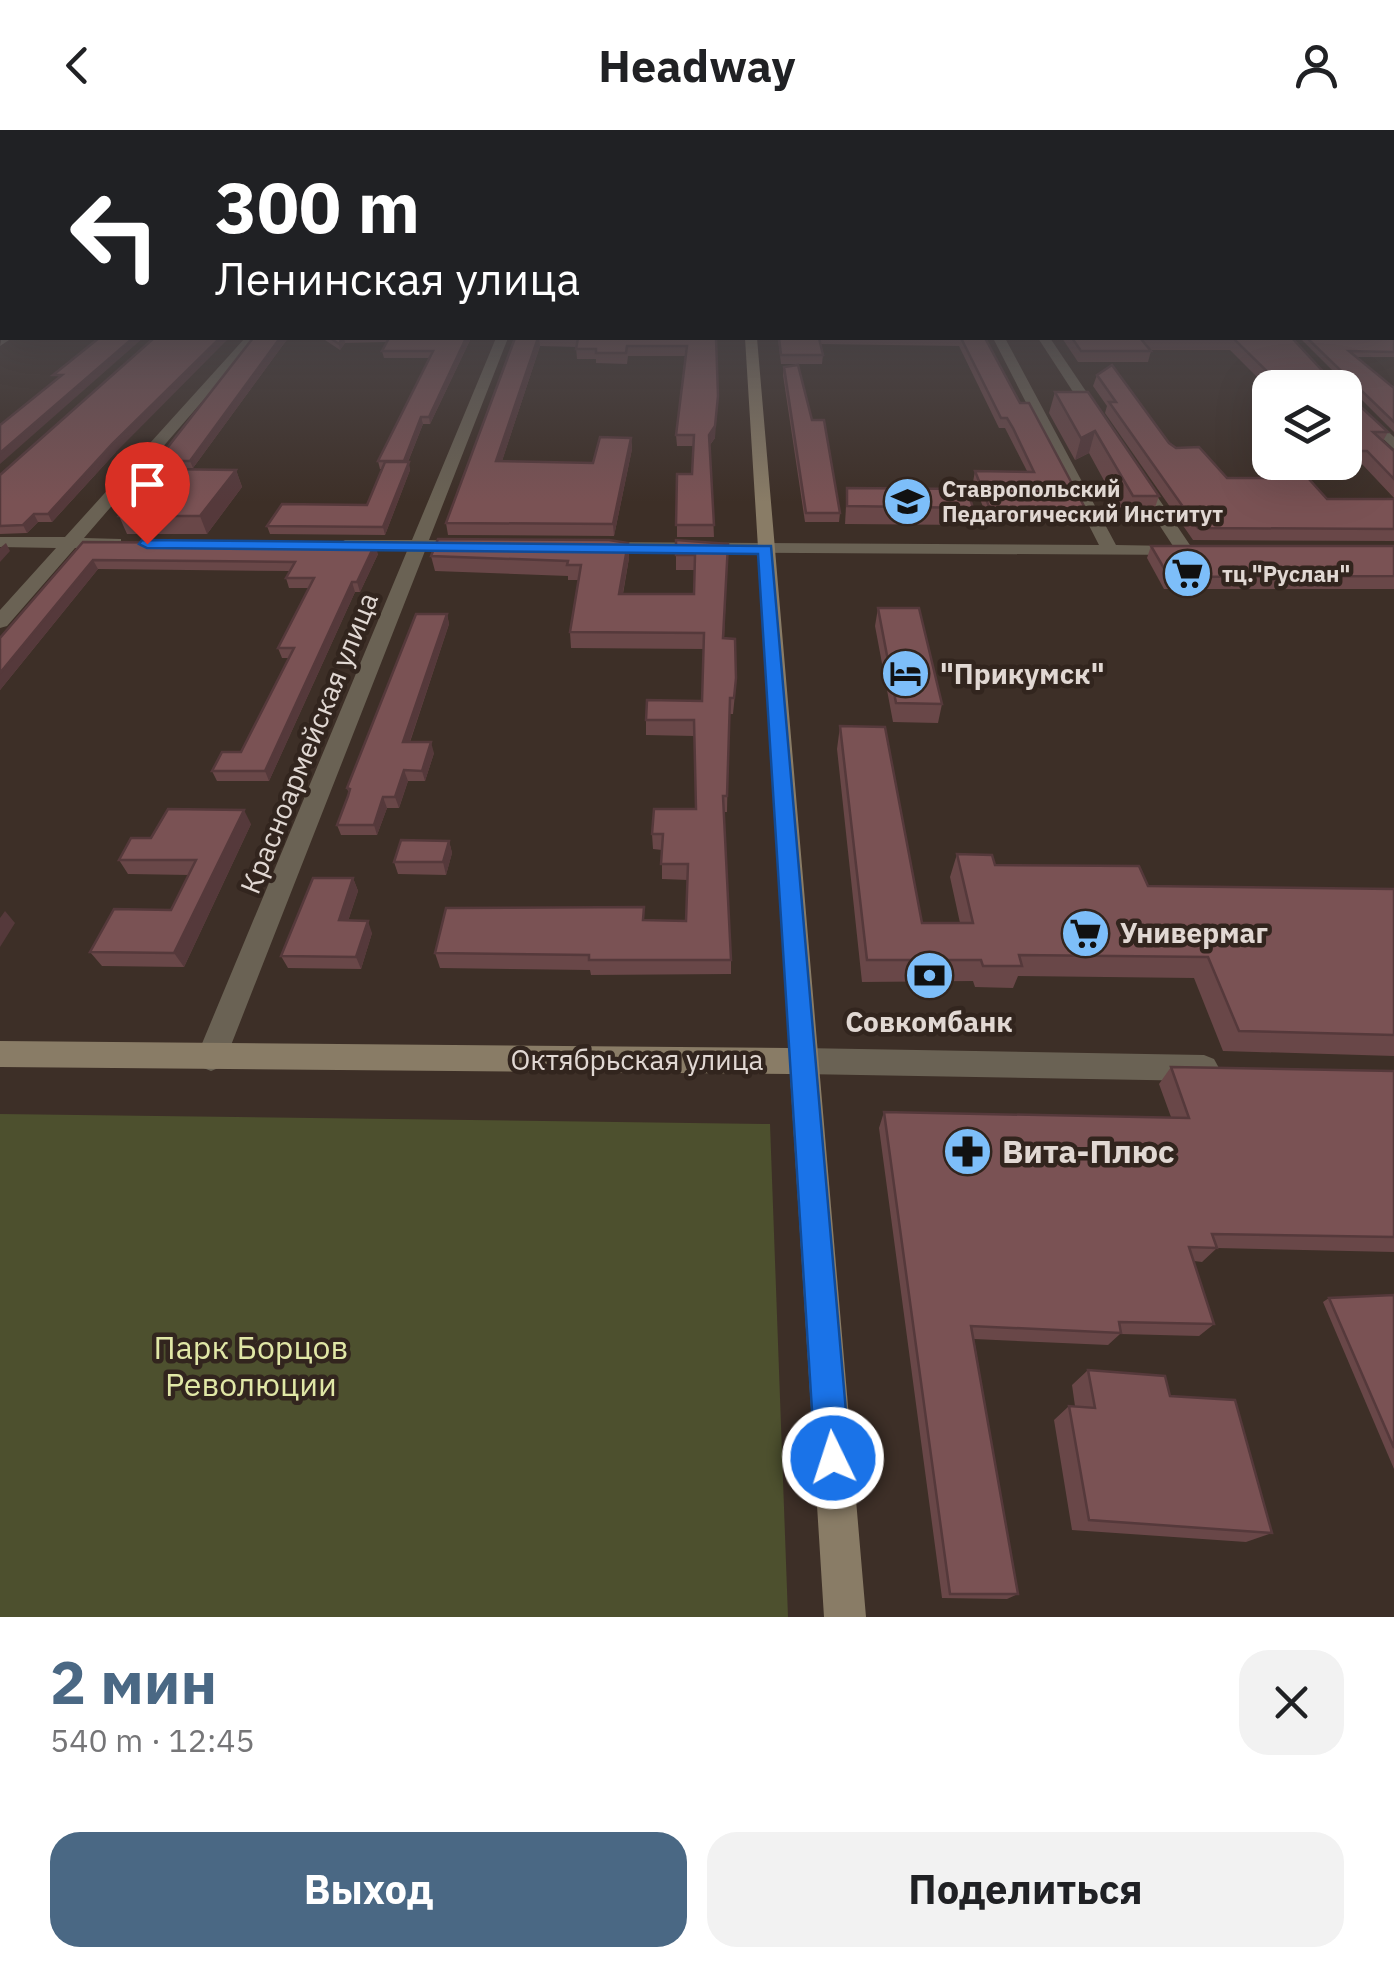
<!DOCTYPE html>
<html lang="ru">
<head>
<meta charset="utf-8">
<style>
	body { margin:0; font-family:"IBM Plex Sans",sans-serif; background:#f2f2f2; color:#202124; height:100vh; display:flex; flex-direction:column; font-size:38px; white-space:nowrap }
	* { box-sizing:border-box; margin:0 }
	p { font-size:32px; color:#757577 }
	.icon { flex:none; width:55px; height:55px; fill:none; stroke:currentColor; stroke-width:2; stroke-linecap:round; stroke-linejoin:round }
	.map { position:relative; height:1487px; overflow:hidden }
	.drawer { display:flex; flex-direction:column; background:#fff; flex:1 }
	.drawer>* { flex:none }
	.guide { position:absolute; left:0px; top:0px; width:1395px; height:210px; box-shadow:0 10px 40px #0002; background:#202124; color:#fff; overflow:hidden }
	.tools { position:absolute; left:1252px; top:240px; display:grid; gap:20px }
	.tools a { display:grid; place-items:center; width:110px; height:110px; border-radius:20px; background:#fff; box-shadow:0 10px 40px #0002; font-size:50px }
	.pin { position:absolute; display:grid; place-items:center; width:85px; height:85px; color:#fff; margin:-102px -42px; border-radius:50% 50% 50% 0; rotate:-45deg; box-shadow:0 0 10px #0007 }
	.pin .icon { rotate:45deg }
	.me { position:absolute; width:110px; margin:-55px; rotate:356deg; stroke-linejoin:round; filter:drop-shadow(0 0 8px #0008) }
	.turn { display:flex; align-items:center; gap:35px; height:210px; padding:0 50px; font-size:45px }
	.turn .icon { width:130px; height:130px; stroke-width:2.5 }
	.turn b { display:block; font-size:70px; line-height:85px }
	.round { display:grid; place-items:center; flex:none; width:105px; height:105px; border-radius:30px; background:#f2f2f2 }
	.head { display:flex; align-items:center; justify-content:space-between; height:170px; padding:0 50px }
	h1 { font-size:60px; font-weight:700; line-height:75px; color:#4a6884 }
	.primary-button { display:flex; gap:20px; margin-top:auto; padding:20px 50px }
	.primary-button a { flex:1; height:115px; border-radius:30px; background:#4a6884; color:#fff; font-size:40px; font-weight:700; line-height:115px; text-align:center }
	.primary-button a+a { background:#f2f2f2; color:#202124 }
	header { display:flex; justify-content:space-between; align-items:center; height:130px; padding:0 50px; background:#fff; font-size:45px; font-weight:700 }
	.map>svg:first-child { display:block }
	.green { fill:#4d502e }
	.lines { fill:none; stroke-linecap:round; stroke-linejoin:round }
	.street { fill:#6a6254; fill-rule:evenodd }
	.secondary { fill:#897c66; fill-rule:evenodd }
	.wall { fill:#694748 }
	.shaded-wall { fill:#55393b }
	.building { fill:#7a5254; stroke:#55393b; stroke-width:2.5 }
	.route { fill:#1a73e8; stroke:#114b97; stroke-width:2.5 }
	.labels { text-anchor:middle; stroke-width:9; stroke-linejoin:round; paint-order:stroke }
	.far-poi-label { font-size:22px; font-weight:bold; fill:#e1d8d3; stroke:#32251e; text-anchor:start }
	.poi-label { font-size:28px; font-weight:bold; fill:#e1d8d3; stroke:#32251e; text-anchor:start }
	.street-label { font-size:28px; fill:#e1d8d3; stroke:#32251e }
	.near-poi-label { font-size:32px; font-weight:bold; fill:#e1d8d3; stroke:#32251e; text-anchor:start }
	.near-park-label { font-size:32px; fill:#e0e7a6; stroke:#32251e }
</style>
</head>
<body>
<header><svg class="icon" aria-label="back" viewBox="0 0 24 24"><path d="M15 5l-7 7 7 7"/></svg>Headway<svg class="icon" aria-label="person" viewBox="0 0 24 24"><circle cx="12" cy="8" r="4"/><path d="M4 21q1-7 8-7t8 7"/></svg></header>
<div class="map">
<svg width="1394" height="1487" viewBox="0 0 1394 1487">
	<rect width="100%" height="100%" fill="#3d2f27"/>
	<polygon class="green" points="0,984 770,994 788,1487 0,1487"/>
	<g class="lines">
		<g class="street">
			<rect x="1392" y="199" width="2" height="8"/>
			<polygon points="2,205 2,208 12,208 0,216"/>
			<polygon points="245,208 257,208 84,408 121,409 121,417 75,418 7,496 0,498 0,480 56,418 0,417 0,407 65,407"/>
			<polygon points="496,208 508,208 429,410 470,411 479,416 470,421 425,421 226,928 221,937 211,941 201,937 196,928 407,421 345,420 336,415 345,410 412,410"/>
			<polygon points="993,208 1005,208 1116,415 1173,416 1130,350 1138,345 1144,347 1194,421 1191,425 595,422 586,417 595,412 1099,415"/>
			<polygon points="1038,208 1050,208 1104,288 1102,291 1092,291"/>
			<polygon points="1345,261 1394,307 1394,319 1345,273"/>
			<polygon points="802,918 1204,925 1214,929 1219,938 1214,947 1204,951 802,944 792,940 787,931 792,922"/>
		</g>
		<polygon class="secondary" points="745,208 757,208 866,1487 824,1487 790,944 0,937 0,911 789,918"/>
	</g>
	<g class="wall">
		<polygon points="1394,204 1394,227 1356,227 1394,258 1394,302 1347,255 1348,265 1388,302 1383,311 1394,321 1394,368 1361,333 1354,333 1345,324 1345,258 1270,258 1270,260 1230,220 1150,220 1151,221 1148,232 1078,232 1062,208 1292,208 1331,250 1342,250 1300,208 1392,208"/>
		<polygon points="253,208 288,208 193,338 161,339 157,331"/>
		<polygon points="322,208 471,208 430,294 423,294 408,332 410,340 385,405 270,404 267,396 367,375 382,339 380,339 378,331 430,228 384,228 382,221 387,212 345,213 340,220"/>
		<polygon points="515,208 716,208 715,308 710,315 714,407 677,407 677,344 692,344 693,316 677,316 676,305 685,226 628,226 627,234 596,233 596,229 577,229 576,217 540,216 502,331 593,333 631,308 632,319 614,406 448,405 446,393"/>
		<polygon points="778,208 985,208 1020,273 1085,378 1081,389 988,389 973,352 975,341 1027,341 1005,298 999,298 959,216 820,214 823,225 822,234 781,234"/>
		<polygon points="784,237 812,290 840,383 839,392 805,392 783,245"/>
		<polygon points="1097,245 1169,313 1227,348 1327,369 1394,369 1394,411 1193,410 1105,283 1107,276 1093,256"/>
		<polygon points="1055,262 1159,366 1151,389 1125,389 1089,323 1075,330 1049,283"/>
		<polygon points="1270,280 1270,296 1265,291"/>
		<polygon points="116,322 52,392 38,392 27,403 0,404 0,345"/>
		<polygon points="236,340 242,357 207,404 127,404 119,386"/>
		<polygon points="847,358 973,378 970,395 845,394"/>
		<polygon points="676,410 728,414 724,509 735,564 733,584 729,584 727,682 724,682 731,830 731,844 591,845 590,840 440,838 435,823 644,777 644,790 686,791 688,750 662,749 662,720 653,719 652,704 696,679 694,606 646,605 646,590 702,571 703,519 571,518 570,502 579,450 568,450 568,446 435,441 431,426 628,413 629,428 623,464 694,464 694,440 676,440"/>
		<polygon points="83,412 378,424 360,462 355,462 269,651 217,651 212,641 241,622 289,528 282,528 278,518 310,458 289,458 286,448 290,441 98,439 0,560 0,508"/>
		<polygon points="1151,416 1394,416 1394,459 1164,459 1147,428"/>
		<polygon points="878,478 942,574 938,593 893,592 875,496"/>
		<polygon points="447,484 449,494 410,612 434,623 425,651 408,651 399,678 387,678 377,705 341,705 337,695 349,664 347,658"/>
		<polygon points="840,596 922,793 960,793 950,747 957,724 995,735 1148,756 1394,759 1394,926 1223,921 1194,848 1018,846 1013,858 975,857 973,851 862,852 837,619"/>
		<polygon points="251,694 184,837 102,836 90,822 171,780 189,745 128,744 119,730 151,708"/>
		<polygon points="449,711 452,723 446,745 398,744 394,732"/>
		<polygon points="353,748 358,761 348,791 372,803 361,839 288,838 281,826"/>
		<polygon points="1171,937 1394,941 1394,1122 1217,1118 1202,1132 1194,1131 1214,1194 1199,1206 1120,1204 1108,1215 974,1209 1018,1464 1007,1469 942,1468 879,998 884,982 1171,987 1159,954"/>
		<polygon points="1394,1165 1394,1339 1323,1172 1329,1168"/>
		<polygon points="1088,1240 1170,1266 1272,1403 1246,1412 1072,1400 1054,1290 1069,1276 1075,1276 1072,1255"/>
	</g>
	<g class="shaded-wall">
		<polygon points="133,208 143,208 0,334 0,323"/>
		<polygon points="220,208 229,208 116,322 52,392 48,384 112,314"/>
		<polygon points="280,208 288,208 193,338 190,331"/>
		<polygon points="342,208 344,208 345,213 340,220 339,214"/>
		<polygon points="466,208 471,208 430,294 429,287"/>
		<polygon points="539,208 540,216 498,343 496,331"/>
		<polygon points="718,266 715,308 709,316 709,305"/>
		<polygon points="421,287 423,294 405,339 404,331"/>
		<polygon points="1095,301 1089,323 1075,330 1081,308"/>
		<polygon points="631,308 632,319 614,406 613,394"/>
		<polygon points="409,332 410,340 385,405 383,397"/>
		<polygon points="236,340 242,357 207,404 200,386"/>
		<polygon points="34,384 38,392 27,403 23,395"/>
		<polygon points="6,413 10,421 0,432 0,418"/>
		<polygon points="628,413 629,428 620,479 619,464"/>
		<polygon points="375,414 378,424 360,462 357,452"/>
		<polygon points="93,430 98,439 0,560 0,543"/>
		<polygon points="352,452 355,462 269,651 265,641"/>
		<polygon points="447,484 449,494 406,623 403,612"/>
		<polygon points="431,612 434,623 425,651 422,641"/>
		<polygon points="404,640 408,651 399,678 395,667"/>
		<polygon points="383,667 387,678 377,705 374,695"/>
		<polygon points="244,680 251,694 184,837 174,823"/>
		<polygon points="449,711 452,723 446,745 443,732"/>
		<polygon points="353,748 358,761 344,803 339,790"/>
		<polygon points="5,781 15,793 0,817 0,788"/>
		<polygon points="368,791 372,803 361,839 356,827"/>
	</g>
	<g class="building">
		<polygon points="1392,204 1394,204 1394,222 1349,221 1394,258 1394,292 1307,208 1392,208"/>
		<polygon points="99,208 133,208 0,323 0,295 62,245 53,245"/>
		<polygon points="154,208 220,208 112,314 48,384 34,384 23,395 0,396 0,345"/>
		<polygon points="253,208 280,208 190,331 157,331"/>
		<polygon points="330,208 342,208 339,214"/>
		<polygon points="389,208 466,208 429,287 421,287 404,331 378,331 433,221 382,221"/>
		<polygon points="515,208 538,208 496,331 593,333 600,307 631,308 613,394 446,393"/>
		<polygon points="578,208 716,208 718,266 715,296 709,305 714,395 676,395 677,344 692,344 694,305 676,305 687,216 627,216 626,223 596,223 596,219 576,219"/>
		<polygon points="779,208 819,208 823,225 781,225"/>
		<polygon points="961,208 985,208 1020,273 1029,273 1085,378 990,379 975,341 1034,342 1013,298 1007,288 1001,288"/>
		<polygon points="1072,208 1292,208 1331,250 1347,251 1348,265 1388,302 1373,302 1394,321 1394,349 1367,321 1360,321 1347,309 1345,309 1345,258 1284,258 1234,209 1141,209 1151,221 1081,221"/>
		<polygon points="798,235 812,290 824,290 840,383 806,383 784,237"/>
		<polygon points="1112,235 1169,313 1176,318 1199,317 1227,348 1308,348 1327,369 1394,369 1394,399 1198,398 1109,272 1116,272 1097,245"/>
		<polygon points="1055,262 1088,262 1159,366 1133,366 1095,301 1081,308"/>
		<polygon points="385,332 409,332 383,397 267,396 282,374 367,375"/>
		<polygon points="161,339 236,340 200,386 119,386"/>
		<polygon points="847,358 967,359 973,378 847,376"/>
		<polygon points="438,409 609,410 628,413 619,464 694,464 695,425 676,425 676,410 728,414 723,508 735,509 736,548 734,568 730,568 727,666 723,666 731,830 589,830 589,825 435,823 446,778 644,777 643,790 686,791 688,734 661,734 663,704 652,704 654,679 696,679 694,590 646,590 647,570 702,571 704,503 570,502 581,435 567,435 568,431 431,426"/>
		<polygon points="83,412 375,414 357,452 352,452 265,641 212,641 222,622 241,622 294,518 278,518 314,448 286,448 295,432 93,430 0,543 0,508"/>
		<polygon points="1151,416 1394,416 1394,446 1169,447"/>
		<polygon points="878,478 919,478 942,574 896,573"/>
		<polygon points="416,484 447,484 403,612 431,612 422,641 404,640 395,667 383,667 374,695 337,695 348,666 350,659 347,658"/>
		<polygon points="840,596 885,597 922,793 973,793 957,724 992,725 995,735 1139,736 1148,756 1394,759 1394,905 1239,901 1208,827 1019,825 1022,836 983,836 981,830 867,830"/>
		<polygon points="168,679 244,680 174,823 90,822 114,779 171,780 196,730 119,730 131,708 151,708"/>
		<polygon points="401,710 449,711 443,732 394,732"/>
		<polygon points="313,748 353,748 339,790 368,791 356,827 281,826"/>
		<polygon points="1171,937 1394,941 1394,1107 1212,1104 1217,1118 1189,1117 1214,1194 1119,1192 1121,1203 971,1196 1018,1464 950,1464 884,982 1189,988"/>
		<polygon points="1394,1165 1394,1318 1329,1168"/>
		<polygon points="1088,1240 1165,1246 1170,1266 1235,1270 1272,1403 1089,1390 1069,1276 1095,1278"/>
	</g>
	<linearGradient id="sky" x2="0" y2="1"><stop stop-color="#221a15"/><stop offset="0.44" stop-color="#514d52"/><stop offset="1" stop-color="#514d52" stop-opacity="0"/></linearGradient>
	<rect width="1394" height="372" fill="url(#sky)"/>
	<polygon class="route" points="142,410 771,416 850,1328 845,1341 833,1346 820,1341 815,1328 758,424 147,418 139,414"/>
	<defs>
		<symbol id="university-disc" viewBox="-11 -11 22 22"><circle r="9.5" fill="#7dbef9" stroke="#32251e"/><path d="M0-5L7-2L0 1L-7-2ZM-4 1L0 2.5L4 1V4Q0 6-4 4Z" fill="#111"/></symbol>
		<symbol id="supermarket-disc" viewBox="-11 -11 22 22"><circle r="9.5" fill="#7dbef9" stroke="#32251e"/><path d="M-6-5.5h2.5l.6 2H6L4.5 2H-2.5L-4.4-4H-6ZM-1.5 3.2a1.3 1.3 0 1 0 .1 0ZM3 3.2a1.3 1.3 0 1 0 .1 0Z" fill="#111"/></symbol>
		<symbol id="hotel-disc" viewBox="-11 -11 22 22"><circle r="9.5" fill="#7dbef9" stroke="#32251e"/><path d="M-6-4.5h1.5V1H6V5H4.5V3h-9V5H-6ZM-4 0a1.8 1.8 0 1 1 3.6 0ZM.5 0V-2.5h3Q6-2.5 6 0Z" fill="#111"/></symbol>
		<symbol id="bank-disc" viewBox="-11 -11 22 22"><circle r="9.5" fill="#7dbef9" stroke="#32251e"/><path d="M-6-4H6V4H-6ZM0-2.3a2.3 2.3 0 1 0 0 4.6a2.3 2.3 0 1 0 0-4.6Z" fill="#111"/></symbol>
		<symbol id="pharmacy-disc" viewBox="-11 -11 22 22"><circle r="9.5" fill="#7dbef9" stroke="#32251e"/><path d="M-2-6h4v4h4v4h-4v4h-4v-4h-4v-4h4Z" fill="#111"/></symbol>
	</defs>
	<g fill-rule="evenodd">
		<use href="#university-disc" x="880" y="344" width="55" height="55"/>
		<use href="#supermarket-disc" x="1160" y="416" width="55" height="55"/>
		<use href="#hotel-disc" x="878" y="516" width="55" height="55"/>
		<use href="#supermarket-disc" x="1058" y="776" width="55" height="55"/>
		<use href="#bank-disc" x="902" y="818" width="55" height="55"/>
		<use href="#pharmacy-disc" x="940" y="994" width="55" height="55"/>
	</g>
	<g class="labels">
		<g class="far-poi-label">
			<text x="942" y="367">Ставропольский<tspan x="942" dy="25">Педагогический Институт</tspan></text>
			<text x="1222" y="452">тц."Руслан"</text>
		</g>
		<g class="poi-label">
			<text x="940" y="554">"Прикумск"</text>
			<text x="1120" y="813">Универмаг</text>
			<text x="929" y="902" text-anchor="middle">Совкомбанк</text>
		</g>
		<g class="street-label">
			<text transform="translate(309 613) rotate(-68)" y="10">Красноармейская улица</text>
			<text x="637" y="940">Октябрьская улица</text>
		</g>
		<g class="near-poi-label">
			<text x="1002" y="1033">Вита-Плюс</text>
		</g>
		<g class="near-park-label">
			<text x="251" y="1229">Парк Борцов<tspan x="251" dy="37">Революции</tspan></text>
		</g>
	</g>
</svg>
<div class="tools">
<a><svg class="icon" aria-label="layers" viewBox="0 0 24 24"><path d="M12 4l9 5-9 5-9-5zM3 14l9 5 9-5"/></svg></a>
</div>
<div class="pin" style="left:147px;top:414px;background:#d93025"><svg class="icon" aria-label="arrive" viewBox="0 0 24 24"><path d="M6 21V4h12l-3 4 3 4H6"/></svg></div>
<svg class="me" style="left:833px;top:1328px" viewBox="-20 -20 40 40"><circle r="17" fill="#1a73e8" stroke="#fff" stroke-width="3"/><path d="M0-11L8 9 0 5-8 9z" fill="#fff"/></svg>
<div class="guide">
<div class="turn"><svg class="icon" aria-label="left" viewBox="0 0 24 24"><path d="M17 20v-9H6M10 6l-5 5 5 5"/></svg><div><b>300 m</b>Ленинская улица</div></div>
</div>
</div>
<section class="drawer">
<div class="head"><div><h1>2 мин</h1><p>540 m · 12:45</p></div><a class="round"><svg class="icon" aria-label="close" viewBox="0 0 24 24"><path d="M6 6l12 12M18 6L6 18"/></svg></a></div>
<div class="primary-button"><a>Выход</a><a>Поделиться</a></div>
</section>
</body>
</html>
